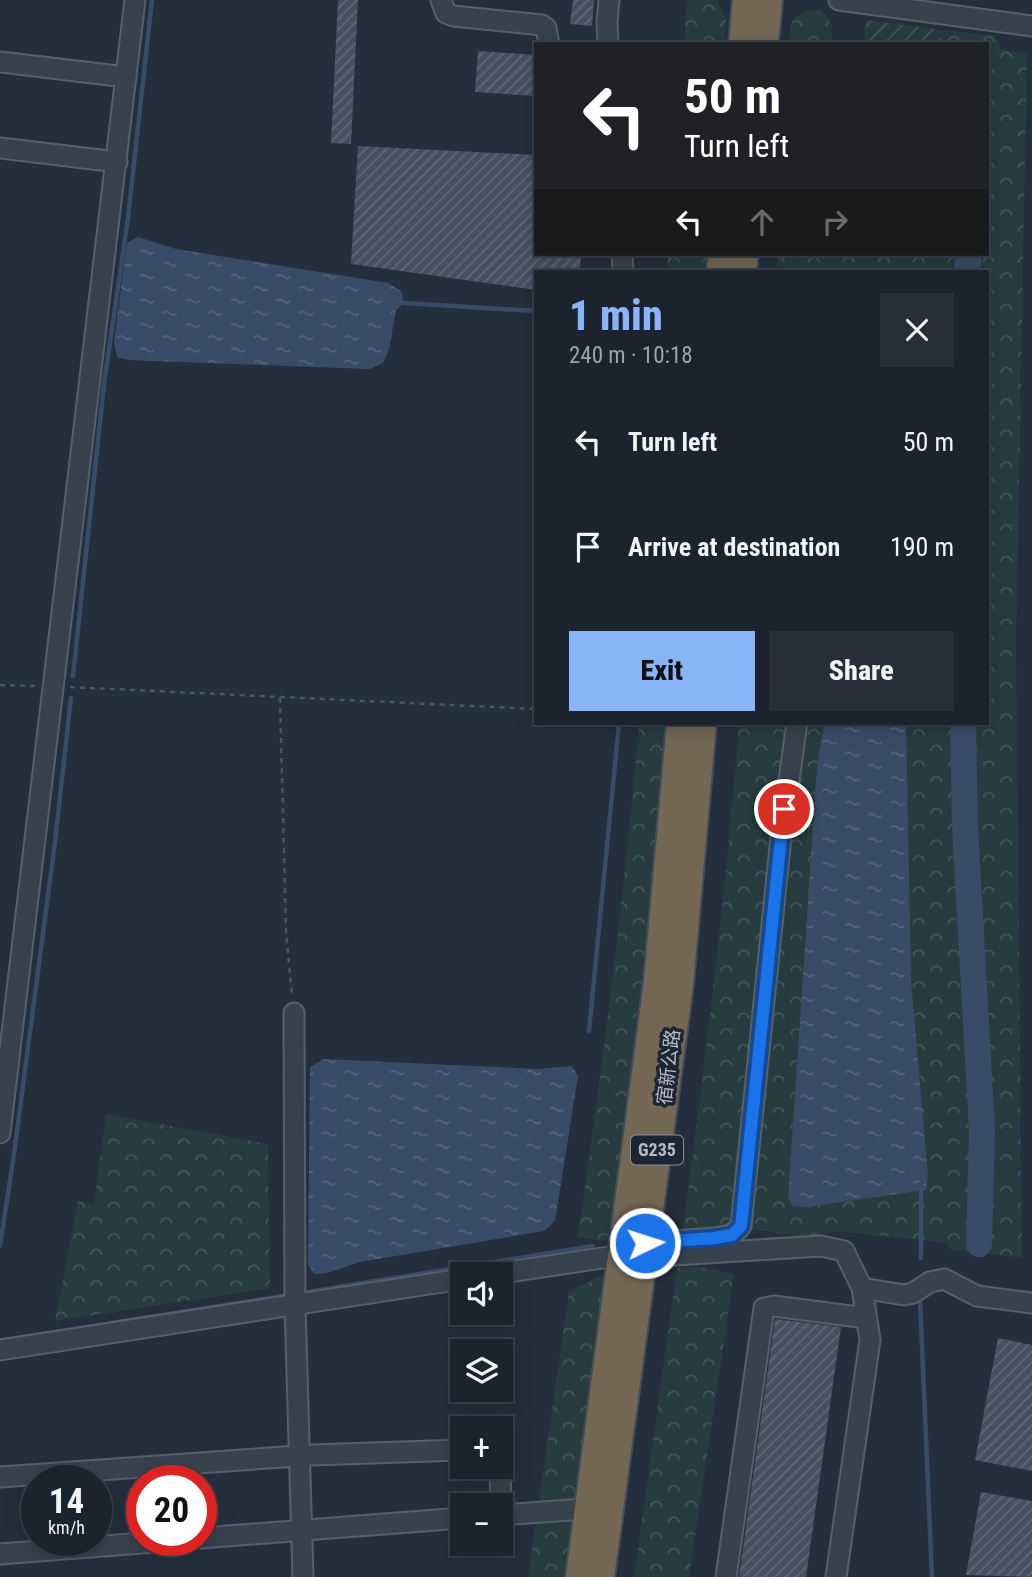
<!DOCTYPE html>
<html lang="en">
<head>
<meta charset="utf-8">
<style>
	body { margin:0; font-family:"Roboto Condensed","Noto Sans SC",sans-serif; background:#282f3a; color:#f1f3f6; height:100vh; display:flex; flex-direction:column; font-size:26px; white-space:nowrap }
	* { box-sizing:border-box; margin:0 }
	p { font-size:23px; color:#a0a4aa }
	.icon { flex:none; width:38px; height:38px; fill:none; stroke:currentColor; stroke-width:2; stroke-linecap:round; stroke-linejoin:round }
	.map { position:relative; flex:1; overflow:hidden }
	.sheet { position:absolute; left:534px; top:270px; width:455px; height:455px; display:flex; flex-direction:column; background:#1b232e; border-radius:0px; box-shadow:0 4px 18px #0003,0 0 0 2px #39404a }
	.sheet>* { flex:none }
	.guide { position:absolute; left:534px; top:42px; width:455px; height:214px; border-radius:0px; box-shadow:0 4px 18px #0003,0 0 0 2px #39404a; background:#202124; color:#fff; overflow:hidden }
	.controls { position:absolute; left:450px; top:1262px; display:grid; gap:14px }
	.controls a { display:grid; place-items:center; width:63px; height:63px; border-radius:0px; background:#1b232e; box-shadow:0 4px 18px #0003,0 0 0 2px #39404a; font-size:35px }
	.speed { position:absolute; left:21px; top:1465px; display:flex; gap:14px; font-size:35px; font-weight:700; text-align:center }
	.speed>* { display:grid; place-content:center; width:91px; height:91px; border-radius:50%; background:#1b232e; box-shadow:0 4px 18px #0003,0 0 0 2px #39404a; line-height:1 }
	.speed small { font-size:18px; font-weight:400 }
	.speed .limit { border:10px solid #d22; background:#fff; color:#111 }
	.pin { position:absolute; display:grid; place-items:center; width:60px; height:60px; color:#fff; margin:-30px; border:4px solid #fff; border-radius:50%; box-shadow:0 2px 7px #0007 }
	.me { position:absolute; width:77px; margin:-38px; rotate:86deg; stroke-linejoin:round; filter:drop-shadow(0 0 5px #0008) }
	.turn { display:flex; align-items:center; gap:24px; height:147px; padding:0 35px; font-size:32px }
	.turn .icon { width:91px; height:91px; stroke-width:2.5 }
	.turn b { display:block; font-size:49px; line-height:60px }
	.lanes { display:flex; align-items:center; height:66px; padding:0 35px; background:#0003; justify-content:center; gap:35px; direction:ltr }
	.lanes .off { opacity:.35 }
	.round { display:grid; place-items:center; flex:none; width:74px; height:74px; border-radius:0px; background:#282f3a }
	.headline { display:flex; align-items:center; justify-content:space-between; height:119px; padding:0 35px }
	h1 { font-size:42px; font-weight:800; line-height:52px; color:#8ab4f8 }
	.button { display:flex; gap:14px; margin-top:auto; padding:14px 35px }
	.button a { flex:1; height:80px; border-radius:0px; background:#8ab4f8; color:#111; font-size:28px; font-weight:800; line-height:80px; text-align:center }
	.button a+a { background:#282f3a; color:#f1f3f6 }
	ul { padding:0; list-style:none }
	li { display:flex; align-items:center; gap:21px; height:105px; padding:0 35px }
	li div { flex:1 }
	li b { display:block; font-size:26px }
	li em { font-style:normal }
	.map>svg:first-child { display:block }
	.forest { fill:url(#forest-crowns) }
	.garden { fill:url(#garden-furrows) }
	.water { fill:url(#water-ripples) }
	.lines { fill:none; stroke-linecap:round; stroke-linejoin:round }
	.stream { stroke:#394c67; stroke-width:4.5 }
	.river { stroke:#394c67; stroke-width:26 }
	.building { fill:url(#building-hatch) }
	.minor-casing { stroke:#565f6c; stroke-width:23 }
	.highway-casing { stroke:#434c59; stroke-width:32 }
	.path { stroke:#44595c; stroke-width:2.5; stroke-dasharray:5 5; stroke-linecap:butt }
	.minor { stroke:#38414e; stroke-width:19 }
	.highway { stroke:#746855; stroke-width:28 }
	.route-casing { stroke:#114b97; stroke-width:18 }
	.route { stroke:#1a73e8; stroke-width:12 }
	.labels { text-anchor:middle; stroke-width:7; stroke-linejoin:round; paint-order:stroke }
	.shield { fill:#1d2633; stroke:#878f9c; stroke-width:2 }
	.shield-label { font-size:18px; font-weight:bold; fill:#b4bcc9 }
	.street-label { font-size:19px; fill:#b4bcc9; stroke:#1d2633 }
</style>
</head>
<body>
<div class="map">
<svg width="1032" height="1577" viewBox="0 0 1032 1577">
	<defs>
		<pattern id="forest-crowns" width="20" height="18" patternUnits="userSpaceOnUse" patternTransform="scale(1.75)"><rect width="20" height="18" fill="#263c3f"/><path d="M2 6a3 3 0 1 1 6 0M12 15a3 3 0 1 1 6 0" fill="none" stroke="#435659"/></pattern>
		<pattern id="garden-furrows" width="10" height="10" patternUnits="userSpaceOnUse" patternTransform="scale(1.75)"><rect width="10" height="10" fill="#263c3f"/><path d="M-1 1l2-2M0 10L10 0M9 11l2-2" fill="none" stroke="#435659"/></pattern>
		<pattern id="water-ripples" width="26" height="14" patternUnits="userSpaceOnUse" patternTransform="scale(1.75)"><rect width="26" height="14" fill="#394c67"/><path d="M2 4q2-2 4 0t4 0M15 11q2-2 4 0t4 0" fill="none" stroke="#53647b"/></pattern>
		<pattern id="building-hatch" width="6" height="6" patternUnits="userSpaceOnUse" patternTransform="scale(1.75)"><rect width="6" height="6" fill="#455162"/><path d="M-1 1l2-2M0 6l6-6M5 7l2-2" fill="none" stroke="#5d6877"/></pattern>
	</defs>
	<rect width="100%" height="100%" fill="#242f3e"/>
	<g class="forest">
		<polygon points="687,0 717,0 726,19 725,44 684,44"/>
		<path d="M820 10C833 19 833 29 832 44H789V32L794 18 807 11Z"/>
		<path d="M943 30 996 36 1000 49 1027 54 1016 640 1022 1258 949 1249 948 1243 838 1231 807 1238 766 1231 723 1228 687 1233 683 1229C705 1061 726 892 739 723H987V271H777L778 254H987V44H941Z"/>
		<polygon points="668,254 712,254 711,271 667,271"/>
		<path d="M639 723H672L617 1233 609 1242 578 1237C602 1066 625 895 639 723Z"/>
		<polygon points="106,1114 268,1144 270,1288 55,1321 78,1201 94,1204"/>
		<polygon points="699,1267 734,1274 689,1577 634,1577 677,1268"/>
		<polygon points="610,1271 570,1577 528,1577 569,1292"/>
	</g>
	<polygon class="garden" points="866,20 943,30 941,44 864,44"/>
	<g class="water">
		<polygon points="138,237 176,249 388,283 401,291 404,303 396,310 389,349 383,363 370,369 129,360 117,357 114,342 127,243"/>
		<polygon points="824,723 906,723 911,980 928,1176 926,1190 806,1207 793,1206 788,1198 817,767"/>
		<path d="M324 1059 537 1069 572 1066 578 1076 555 1221 544 1231 360 1262C344 1266 330 1275 314 1274L308 1265 310 1067Z"/>
	</g>
	<g class="lines">
		<g class="stream">
			<polyline points="404,303 536,311"/>
			<polyline points="73,676 104,384 128,218 152,0"/>
			<polyline points="589,1031 619,723"/>
			<polyline points="0,1246 14,1154 55,842 71,698"/>
			<polyline points="921,1258 921,1184"/>
			<polyline points="307,1292 593,1246"/>
			<polyline points="920,1300 932,1577"/>
			<polyline points="111,1323 283,1296"/>
		</g>
		<g class="river">
			<polyline points="967,271 969,254"/>
			<polyline points="963,723 965,827 982,1130 979,1244"/>
		</g>
	</g>
	<g class="building">
		<polygon points="338,0 358,0 351,144 331,143"/>
		<polygon points="573,0 594,0 592,26 570,24"/>
		<polygon points="478,51 536,55 536,96 475,92"/>
		<polygon points="358,146 536,155 536,254 581,254 580,271 536,271 536,290 351,264"/>
		<polygon points="775,1319 841,1327 806,1577 739,1577"/>
		<polygon points="998,1338 1032,1345 1032,1471 975,1460"/>
		<polygon points="981,1492 1032,1501 1032,1577 966,1575"/>
	</g>
	<g class="lines">
		<defs>
			<g id="minor">
				<polyline points="441,0 446,13 453,16 542,25 546,28 549,44"/>
				<polyline points="839,0 1032,26"/>
				<polyline points="608,44 607,22 609,0"/>
				<polyline points="0,62 126,77"/>
				<polyline points="0,148 117,162"/>
				<polyline points="622,254 623,271"/>
				<polyline points="294,1013 295,1305 303,1577"/>
				<polyline points="0,1133 135,0"/>
				<polyline points="645,1243 714,1238 732,1235 741,1226 781,837 797,723"/>
				<polyline points="643,1257 821,1246 844,1251 862,1288 870,1340 836,1577"/>
				<polyline points="495,1274 622,1255"/>
				<polyline points="862,1288 904,1295 913,1293 930,1282 944,1279 977,1296 1032,1303"/>
				<polyline points="0,1350 462,1279"/>
				<polyline points="500,1466 501,1515"/>
				<polyline points="0,1477 312,1455 462,1450"/>
				<polyline points="500,1515 598,1508"/>
				<polyline points="201,1538 462,1518"/>
				<polyline points="0,1554 181,1540"/>
				<polyline points="726,1577 764,1308 774,1306 866,1318"/>
			</g>
			<g id="highway">
				<polyline points="743,44 747,0"/>
				<polyline points="764,44 768,0"/>
				<polyline points="721,271 723,254"/>
				<polyline points="742,271 744,254"/>
				<polyline points="580,1577 658,982 681,723"/>
				<polyline points="600,1577 679,984 702,723"/>
			</g>
		</defs>
		<use href="#minor" class="minor-casing"/>
		<use href="#highway" class="highway-casing"/>
		<g class="path">
			<polyline points="0,685 36,686"/>
			<polyline points="70,687 536,709"/>
			<polyline points="280,698 286,932 292,995"/>
		</g>
		<use href="#minor" class="minor"/>
		<use href="#highway" class="highway"/>
	</g>
	<g class="lines">
		<defs>
			<polyline id="route" points="645,1243 714,1238 732,1235 741,1226 784,809"/>
		</defs>
		<use href="#route" class="route-casing"/>
		<use href="#route" class="route"/>
	</g>
	<g class="labels">
		<rect class="shield" x="631" y="1135.5" width="52" height="29" rx="5"/>
		<g class="shield-label">
			<text x="657" y="1156">G235</text>
		</g>
		<g class="street-label">
			<text transform="translate(668 1067) rotate(-83)" y="7">宿新公路</text>
		</g>
	</g>
</svg>
<div class="controls">
<a><svg class="icon" aria-label="sound" viewBox="0 0 24 24"><path d="M4 9h4l5-4v14l-5-4H4zM17 9q2 3 0 6"/></svg></a>
<a><svg class="icon" aria-label="layers" viewBox="0 0 24 24"><path d="M12 4l9 5-9 5-9-5zM3 14l9 5 9-5"/></svg></a>
<a>+</a>
<a>−</a>
</div>
<div class="speed"><div>14<small>km/h</small></div><div class="limit">20</div></div>
<div class="pin" style="left:784px;top:809px;background:#d93025"><svg class="icon" aria-label="arrive" viewBox="0 0 24 24"><path d="M6 21V4h12l-3 4 3 4H6"/></svg></div>
<svg class="me" style="left:645px;top:1243px" viewBox="-20 -20 40 40"><circle r="17" fill="#1a73e8" stroke="#fff" stroke-width="3"/><path d="M0-11L8 9 0 5-8 9z" fill="#fff"/></svg>
<div class="guide">
<div class="turn"><svg class="icon" aria-label="left" viewBox="0 0 24 24"><path d="M17 20v-9H6M10 6l-5 5 5 5"/></svg><div><b>50 m</b>Turn left</div></div>
<div class="lanes"><svg class="icon" aria-label="left" viewBox="0 0 24 24"><path d="M17 20v-9H6M10 6l-5 5 5 5"/></svg><svg class="icon off" aria-label="ahead" viewBox="0 0 24 24"><path d="M12 20V5M6 11l6-6 6 6"/></svg><svg class="icon off" aria-label="right" viewBox="0 0 24 24"><path d="M7 20v-9h11M14 6l5 5-5 5"/></svg></div>
</div>
<section class="sheet">
<div class="headline"><div><h1>1 min</h1><p>240 m · 10:18</p></div><a class="round"><svg class="icon" aria-label="close" viewBox="0 0 24 24"><path d="M6 6l12 12M18 6L6 18"/></svg></a></div>
<ul>
<li><svg class="icon" aria-label="left" viewBox="0 0 24 24"><path d="M17 20v-9H6M10 6l-5 5 5 5"/></svg><div><b>Turn left</b></div><em>50 m</em></li>
<li><svg class="icon" aria-label="arrive" viewBox="0 0 24 24"><path d="M6 21V4h12l-3 4 3 4H6"/></svg><div><b>Arrive at destination</b></div><em>190 m</em></li>
</ul>
<div class="button"><a>Exit</a><a>Share</a></div>
</section>
</div>
</body>
</html>
